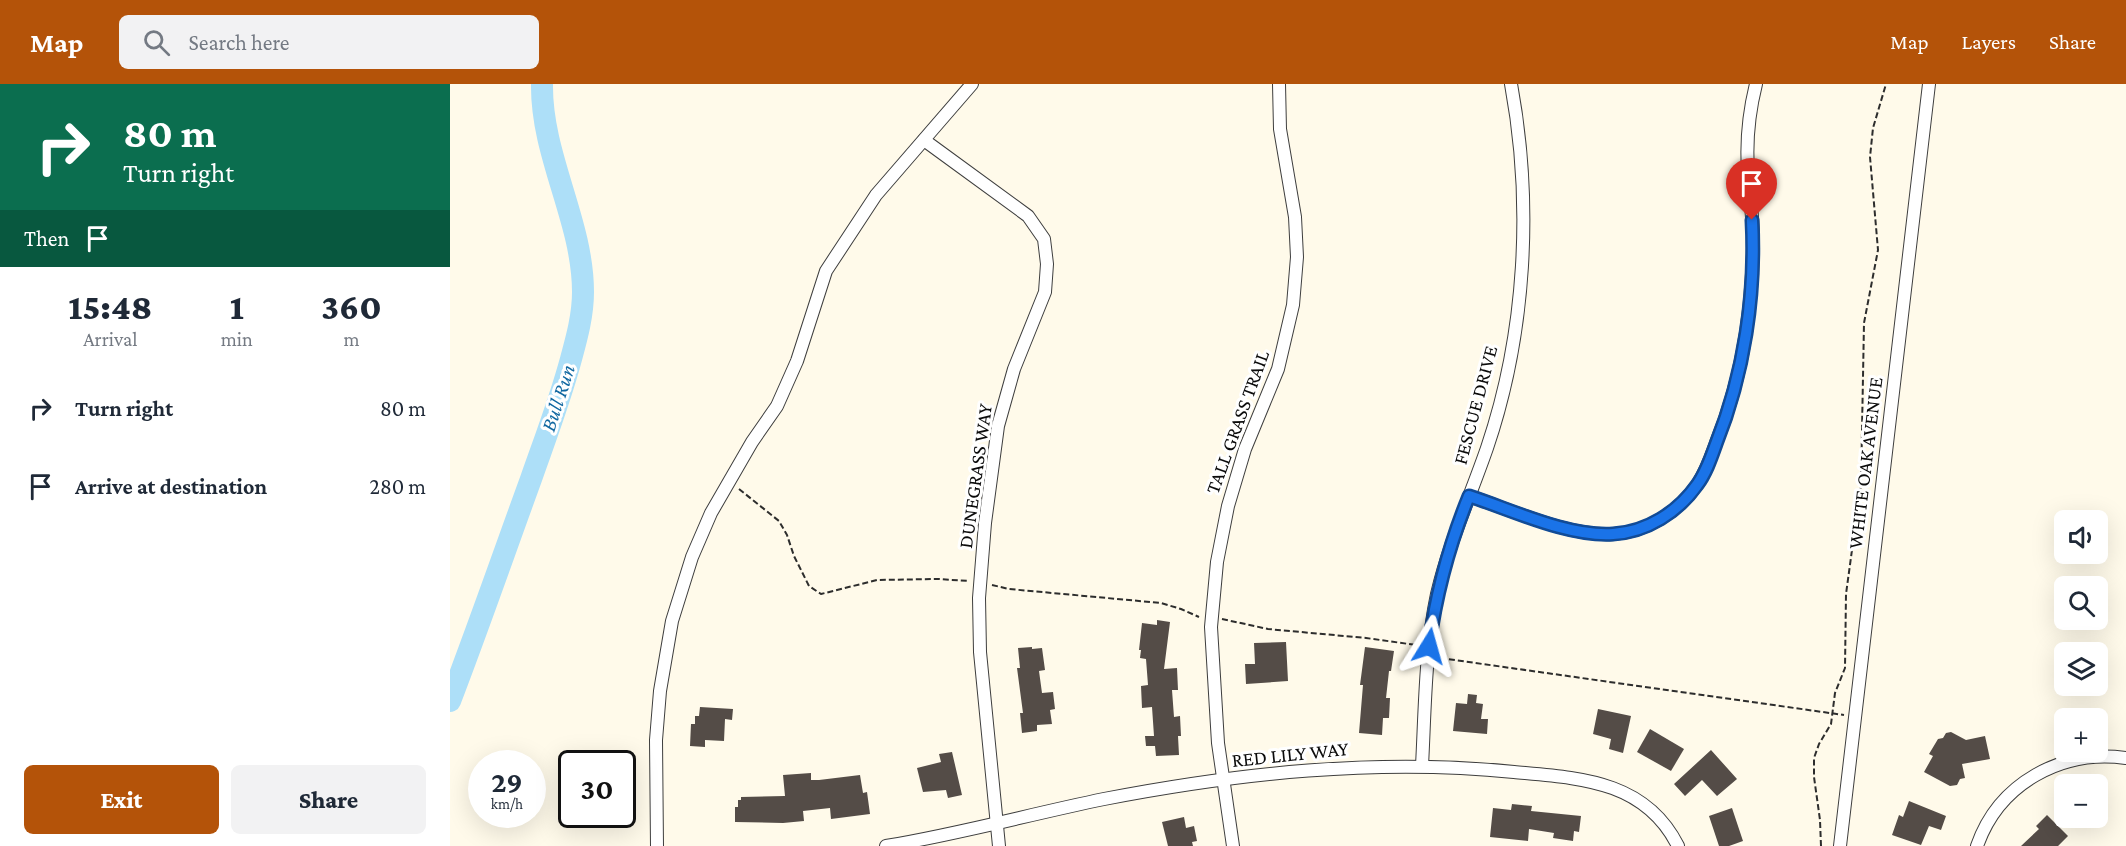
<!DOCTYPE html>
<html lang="en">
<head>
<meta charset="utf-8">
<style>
	body { margin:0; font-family:"Crimson Pro",serif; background:#f2f2f3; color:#1f2937; height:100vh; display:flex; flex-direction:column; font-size:22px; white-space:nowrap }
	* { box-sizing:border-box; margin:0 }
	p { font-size:20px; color:#747a83 }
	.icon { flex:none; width:33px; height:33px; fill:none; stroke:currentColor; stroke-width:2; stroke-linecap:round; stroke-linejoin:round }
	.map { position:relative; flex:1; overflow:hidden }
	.side { display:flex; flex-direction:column; background:#fff; width:450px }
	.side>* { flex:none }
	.guide { background:#0b6e4f; color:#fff; overflow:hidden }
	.fabs { position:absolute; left:1604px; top:426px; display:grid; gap:12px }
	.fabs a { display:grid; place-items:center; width:54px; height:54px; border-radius:9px; background:#fff; box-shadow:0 6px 24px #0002; font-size:30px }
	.speed { position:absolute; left:18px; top:666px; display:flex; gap:12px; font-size:30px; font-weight:700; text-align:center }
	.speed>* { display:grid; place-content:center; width:78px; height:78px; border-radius:50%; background:#fff; box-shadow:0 6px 24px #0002; line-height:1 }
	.speed small { font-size:15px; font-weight:400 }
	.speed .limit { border:3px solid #111; border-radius:9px; background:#fff; color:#111 }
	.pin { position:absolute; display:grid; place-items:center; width:51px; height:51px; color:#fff; margin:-62px -26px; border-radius:50% 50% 50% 0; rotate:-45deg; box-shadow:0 0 6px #0007 }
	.pin .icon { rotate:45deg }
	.me { position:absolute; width:66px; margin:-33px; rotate:8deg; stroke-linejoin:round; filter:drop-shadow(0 0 4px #0008) }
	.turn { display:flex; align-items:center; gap:21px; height:126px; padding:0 24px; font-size:27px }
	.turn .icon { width:78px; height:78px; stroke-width:2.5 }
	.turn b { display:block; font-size:42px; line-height:51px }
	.then { display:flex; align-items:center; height:57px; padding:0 24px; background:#0003; gap:12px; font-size:22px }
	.eta { display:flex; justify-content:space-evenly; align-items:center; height:102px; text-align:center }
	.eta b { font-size:36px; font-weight:800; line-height:42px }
	.primary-button { display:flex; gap:12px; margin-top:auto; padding:12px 24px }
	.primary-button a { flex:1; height:69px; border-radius:9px; background:#b45309; color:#fff; font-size:24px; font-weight:800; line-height:69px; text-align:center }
	.primary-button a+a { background:#f2f2f3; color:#1f2937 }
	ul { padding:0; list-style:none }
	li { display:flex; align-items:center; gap:18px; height:78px; padding:0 24px }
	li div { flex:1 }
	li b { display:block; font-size:22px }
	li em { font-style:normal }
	header { display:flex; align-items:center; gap:36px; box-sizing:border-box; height:84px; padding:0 30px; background:#b45309; color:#fff }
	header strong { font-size:28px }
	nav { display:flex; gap:33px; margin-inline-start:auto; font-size:21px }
	.search { width:420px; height:54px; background:#f2f2f3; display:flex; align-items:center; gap:15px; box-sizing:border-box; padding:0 21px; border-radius:9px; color:#747a83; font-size:22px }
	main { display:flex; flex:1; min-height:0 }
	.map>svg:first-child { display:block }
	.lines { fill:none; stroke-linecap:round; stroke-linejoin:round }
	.river { stroke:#addff8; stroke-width:22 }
	.building { fill:#544c47 }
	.minor-casing { stroke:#3e3e3e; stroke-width:14 }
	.path { stroke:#2d2d2d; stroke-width:2; stroke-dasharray:6 3; stroke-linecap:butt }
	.minor { stroke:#fff; stroke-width:12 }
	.route-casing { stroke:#114b97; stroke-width:15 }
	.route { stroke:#1a73e8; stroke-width:10 }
	.labels { text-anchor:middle; stroke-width:6; stroke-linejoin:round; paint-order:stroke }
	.street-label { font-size:20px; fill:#0b0b0b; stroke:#fff }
	.water-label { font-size:21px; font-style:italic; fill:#1168a1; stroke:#fff }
</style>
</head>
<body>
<header>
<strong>Map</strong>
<div class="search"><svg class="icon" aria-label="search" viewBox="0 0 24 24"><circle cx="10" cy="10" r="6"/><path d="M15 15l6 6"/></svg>Search here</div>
<nav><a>Map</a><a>Layers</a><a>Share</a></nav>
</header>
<main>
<section class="side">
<div class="guide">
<div class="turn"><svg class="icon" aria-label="right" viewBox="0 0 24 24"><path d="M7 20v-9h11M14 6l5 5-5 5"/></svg><div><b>80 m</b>Turn right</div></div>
<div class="then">Then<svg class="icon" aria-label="arrive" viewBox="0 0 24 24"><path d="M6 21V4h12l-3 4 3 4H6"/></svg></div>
</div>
<div class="eta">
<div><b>15:48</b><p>Arrival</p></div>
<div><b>1</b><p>min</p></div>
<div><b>360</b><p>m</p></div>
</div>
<ul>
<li><svg class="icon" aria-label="right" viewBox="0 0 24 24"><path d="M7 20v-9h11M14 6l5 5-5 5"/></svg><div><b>Turn right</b></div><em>80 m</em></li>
<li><svg class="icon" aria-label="arrive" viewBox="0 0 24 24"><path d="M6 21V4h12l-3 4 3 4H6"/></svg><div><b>Arrive at destination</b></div><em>280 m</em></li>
</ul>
<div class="primary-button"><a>Exit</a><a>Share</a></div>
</section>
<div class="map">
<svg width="1676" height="762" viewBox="0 0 1676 762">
	<rect width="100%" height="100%" fill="#fffaea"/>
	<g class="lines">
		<path class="river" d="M0 617C28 544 54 469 81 395 95 355 110 316 121 275 127 253 133 231 133 208 133 137 91 72 92 0"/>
	</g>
	<g class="building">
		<polygon points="707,536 720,538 714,585 727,584 728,606 722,606 724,633 730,632 731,652 728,652 729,671 706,672 705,662 696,662 695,652 704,652 702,623 692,624 691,602 698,601 696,575 690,574 691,566 689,566 692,539 707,541"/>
		<polygon points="836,558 838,597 796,600 795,580 805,580 804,559"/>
		<polygon points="582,563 582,565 592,564 595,586 589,587 592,609 603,608 605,625 600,626 602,640 587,641 587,647 572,649 570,629 573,629 567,584 570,584 568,564"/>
		<polygon points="915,563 944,567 941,587 939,587 936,614 940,614 939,634 933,634 932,651 909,649 913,601 910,601"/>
		<polygon points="1018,610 1027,611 1026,619 1033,620 1031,635 1038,635 1037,650 1003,647 1006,619 1017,620"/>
		<polygon points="250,623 283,625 282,636 275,635 274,657 255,656 255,663 240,662 241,640 245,640 245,632 249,632"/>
		<polygon points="1148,625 1181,632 1173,669 1159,665 1161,655 1143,650"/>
		<polygon points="1200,645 1234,665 1221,687 1187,668"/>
		<polygon points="1501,648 1516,656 1535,652 1540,675 1512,680 1515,694 1510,695 1507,701 1500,702 1474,688 1483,672 1479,670 1488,655 1493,654 1496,649"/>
		<polygon points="1261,666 1287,695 1267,712 1252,696 1235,712 1224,700"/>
		<polygon points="502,668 512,711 498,714 496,706 473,708 467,684 491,678 489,670"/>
		<polygon points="361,689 361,696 369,696 410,691 413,709 417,708 420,730 381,735 380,724 353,727 354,737 333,739 285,738 285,723 288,723 288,716 291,716 291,713 335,712 333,691"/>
		<polygon points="1459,717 1496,732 1491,746 1479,742 1471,761 1442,751 1449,731 1453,733"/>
		<polygon points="1062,720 1082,722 1081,727 1131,732 1129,748 1124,747 1123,757 1103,754 1104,749 1079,745 1078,757 1040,753 1043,724 1061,726"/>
		<polygon points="1282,724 1293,757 1279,762 1269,762 1259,732"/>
		<polygon points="1597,731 1618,752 1608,762 1571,762 1589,745 1586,742"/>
		<polygon points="734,733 736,744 744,742 747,757 742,758 743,762 718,762 712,738"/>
	</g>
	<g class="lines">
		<defs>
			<g id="minor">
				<polyline points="474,56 578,132 594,155 597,180 595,208 564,285 548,342 535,439 529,514 530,568 549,762"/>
				<path d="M1019 412C1062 426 1119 453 1164 450 1197 448 1228 428 1247 401 1256 388 1261 373 1266 359 1292 295 1303 224 1303 154 1303 131 1299 109 1298 86 1296 57 1299 28 1306 0"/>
				<path d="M972 682C975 625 975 567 987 510 999 459 1020 413 1037 364 1076 249 1083 119 1061 0"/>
				<polyline points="207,762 206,656 210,607 222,537 242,473 261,429 302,358 327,322 347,277 376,187 426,111 522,0"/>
				<path d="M436 762C509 750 581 730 654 715 789 689 927 674 1064 688 1129 694 1195 696 1228 762"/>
				<polyline points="783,762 768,659 761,543 767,478 778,422 795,365 828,285 843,221 847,173 845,133 830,45 829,0"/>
				<polyline points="1390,762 1479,0"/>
				<path d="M1527 762C1549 699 1612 665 1676 674"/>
			</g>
		</defs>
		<use href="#minor" class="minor-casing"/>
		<g class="path">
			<polyline points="289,405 329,437 337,451 344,472 359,502 371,510 427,496 488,495 519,497"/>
			<polyline points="542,501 559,505 711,519 731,525 749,533"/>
			<polyline points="772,535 818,545 916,554 966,561"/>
			<polyline points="990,574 1394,631"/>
			<polyline points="1371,762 1370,736 1364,693 1364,674 1369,660 1381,640 1385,609 1395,584 1396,510 1411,400 1414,239 1428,166 1420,73 1423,44 1436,0"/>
		</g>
		<use href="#minor" class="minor"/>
	</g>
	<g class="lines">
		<defs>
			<path id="route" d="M979 562C986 510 999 461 1019 412 1062 426 1118 453 1163 450 1197 448 1228 428 1247 401 1256 389 1261 374 1266 360 1294 290 1306 211 1302 136"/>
		</defs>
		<use href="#route" class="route-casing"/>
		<use href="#route" class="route"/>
	</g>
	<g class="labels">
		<g class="street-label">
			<text transform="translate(1025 321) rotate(-75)" y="7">FESCUE DRIVE</text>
			<text transform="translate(787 338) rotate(-70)" y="7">TALL GRASS TRAIL</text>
			<text transform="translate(1415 379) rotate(-83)" y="7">WHITE OAK AVENUE</text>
			<text transform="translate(525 392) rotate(-82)" y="7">DUNEGRASS WAY</text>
			<text transform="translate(840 670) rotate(-6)" y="7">RED LILY WAY</text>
		</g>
		<g class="water-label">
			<text transform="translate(108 314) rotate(-72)" y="7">Bull Run</text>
		</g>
	</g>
</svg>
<div class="fabs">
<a><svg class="icon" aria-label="sound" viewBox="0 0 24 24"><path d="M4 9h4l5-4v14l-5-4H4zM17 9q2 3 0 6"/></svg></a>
<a><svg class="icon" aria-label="search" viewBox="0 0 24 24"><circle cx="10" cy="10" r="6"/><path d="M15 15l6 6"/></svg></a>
<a><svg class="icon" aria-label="layers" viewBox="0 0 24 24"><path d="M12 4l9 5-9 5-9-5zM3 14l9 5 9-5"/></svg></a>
<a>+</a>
<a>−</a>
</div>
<div class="speed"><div>29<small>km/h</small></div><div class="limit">30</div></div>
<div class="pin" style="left:1302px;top:136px;background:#d93025"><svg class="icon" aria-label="arrive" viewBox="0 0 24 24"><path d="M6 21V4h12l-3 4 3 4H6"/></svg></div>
<svg class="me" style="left:979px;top:562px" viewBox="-20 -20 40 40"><path d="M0-17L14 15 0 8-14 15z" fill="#1a73e8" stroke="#fff" stroke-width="4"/></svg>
</div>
</main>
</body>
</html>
